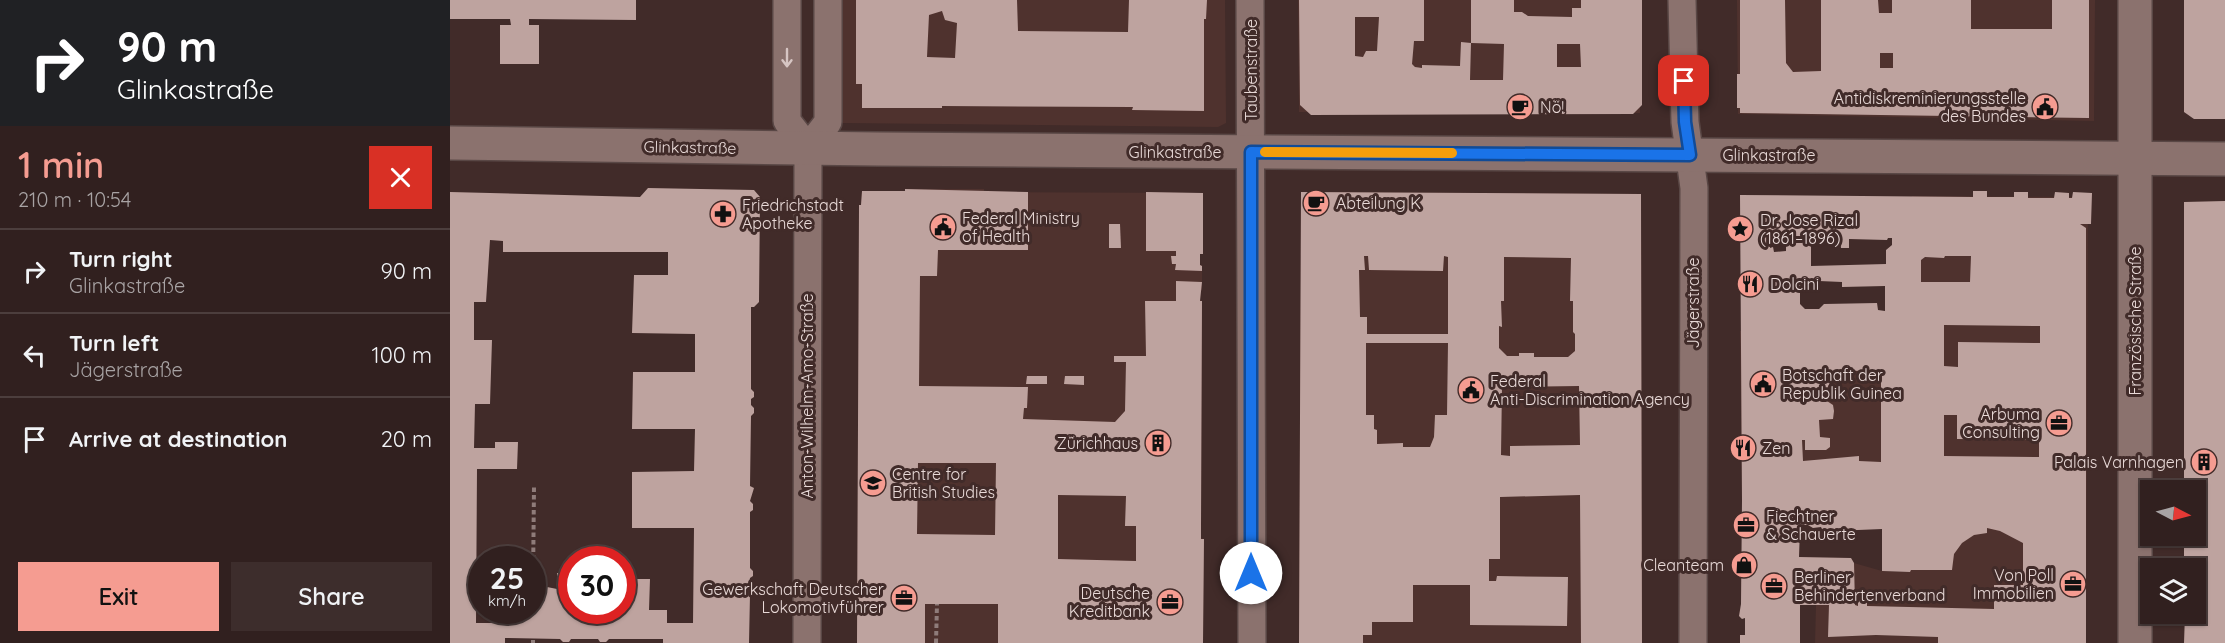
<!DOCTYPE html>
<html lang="en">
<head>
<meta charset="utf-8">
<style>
	body { margin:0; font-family:Quicksand,sans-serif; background:#3d2d2c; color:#f1f3f6; height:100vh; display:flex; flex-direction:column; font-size:22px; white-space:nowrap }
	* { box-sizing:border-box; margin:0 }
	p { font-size:20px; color:#a8a3a4 }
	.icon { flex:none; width:33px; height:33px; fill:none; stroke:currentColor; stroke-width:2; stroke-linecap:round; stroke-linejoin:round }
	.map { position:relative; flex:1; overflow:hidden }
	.details { display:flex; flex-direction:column; background:#31201f; width:450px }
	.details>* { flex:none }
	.top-card { background:#202124; color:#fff; overflow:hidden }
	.needle { width:39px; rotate:96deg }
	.tools { position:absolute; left:1690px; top:480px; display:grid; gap:12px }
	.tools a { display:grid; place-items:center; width:66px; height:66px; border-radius:0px; background:#31201f; box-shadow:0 2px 4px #0004,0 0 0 2px #4c3e3d; font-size:30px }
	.speed { position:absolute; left:18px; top:546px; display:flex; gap:12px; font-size:30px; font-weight:700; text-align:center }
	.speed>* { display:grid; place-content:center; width:78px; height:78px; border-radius:50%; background:#31201f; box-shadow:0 2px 4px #0004,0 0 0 2px #4c3e3d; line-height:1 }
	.speed small { font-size:15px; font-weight:400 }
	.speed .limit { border:9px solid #d22; background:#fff; color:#111 }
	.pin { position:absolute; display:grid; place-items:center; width:51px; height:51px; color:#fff; margin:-26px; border-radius:12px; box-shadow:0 3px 9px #0006 }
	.me { position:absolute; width:66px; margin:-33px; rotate:0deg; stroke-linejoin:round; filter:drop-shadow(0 0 4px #0008) }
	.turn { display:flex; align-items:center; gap:21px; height:126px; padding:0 18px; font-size:27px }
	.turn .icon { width:78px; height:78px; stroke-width:2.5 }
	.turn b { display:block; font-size:42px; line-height:51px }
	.round { display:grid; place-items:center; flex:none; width:63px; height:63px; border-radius:0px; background:#3d2d2c }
	.summary { display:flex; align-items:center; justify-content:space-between; height:102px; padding:0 18px }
	h1 { font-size:36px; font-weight:600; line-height:45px; color:#f59c91 }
	.action { display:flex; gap:12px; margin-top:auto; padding:12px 18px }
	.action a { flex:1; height:69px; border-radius:0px; background:#f59c91; color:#111; font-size:24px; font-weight:600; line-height:69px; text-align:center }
	.action a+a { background:#3d2d2c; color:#f1f3f6 }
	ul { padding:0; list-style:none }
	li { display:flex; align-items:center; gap:18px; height:84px; padding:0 18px; border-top:2px solid #4c3e3d }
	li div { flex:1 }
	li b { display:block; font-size:22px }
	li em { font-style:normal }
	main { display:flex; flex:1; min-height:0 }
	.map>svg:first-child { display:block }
	.built { fill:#4f322e }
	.building { fill:#bea39f; fill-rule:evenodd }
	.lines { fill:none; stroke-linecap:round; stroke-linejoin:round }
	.minor-casing { stroke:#594745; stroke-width:30 }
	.tertiary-casing { stroke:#594745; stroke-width:36 }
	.path { stroke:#8f7c7a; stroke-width:4; stroke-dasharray:4.5 3; stroke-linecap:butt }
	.minor { stroke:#8b726e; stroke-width:27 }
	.tertiary { stroke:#8b726e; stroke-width:33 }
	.oneway { stroke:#d6c5c3 }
	.route-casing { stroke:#114b97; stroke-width:15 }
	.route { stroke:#1a73e8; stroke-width:10 }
	.slow { stroke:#f59e0b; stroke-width:10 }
	.labels { text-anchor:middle; stroke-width:6; stroke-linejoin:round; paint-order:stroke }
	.street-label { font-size:16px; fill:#e9dad8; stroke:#412b29 }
	.poi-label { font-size:16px; fill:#e9dad8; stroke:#412b29; text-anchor:start }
</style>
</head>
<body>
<main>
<section class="details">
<div class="top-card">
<div class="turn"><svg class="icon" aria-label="right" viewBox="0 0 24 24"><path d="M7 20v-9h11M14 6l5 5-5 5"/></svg><div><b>90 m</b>Glinkastraße</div></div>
</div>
<div class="summary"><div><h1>1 min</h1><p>210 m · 10:54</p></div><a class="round" style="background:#d93025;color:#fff"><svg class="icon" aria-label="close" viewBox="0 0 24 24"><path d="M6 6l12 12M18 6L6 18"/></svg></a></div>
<ul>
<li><svg class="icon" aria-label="right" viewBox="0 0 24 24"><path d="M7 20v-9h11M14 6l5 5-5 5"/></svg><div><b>Turn right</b><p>Glinkastraße</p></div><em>90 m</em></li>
<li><svg class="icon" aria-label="left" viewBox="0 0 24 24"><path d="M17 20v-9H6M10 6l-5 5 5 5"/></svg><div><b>Turn left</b><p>Jägerstraße</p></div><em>100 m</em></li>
<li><svg class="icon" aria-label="arrive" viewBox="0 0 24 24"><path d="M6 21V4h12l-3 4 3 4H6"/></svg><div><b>Arrive at destination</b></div><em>20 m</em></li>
</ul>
<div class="action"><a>Exit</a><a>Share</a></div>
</section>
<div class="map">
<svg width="1775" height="643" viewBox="0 0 1775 643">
	<rect width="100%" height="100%" fill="#412b29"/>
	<g class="built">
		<polygon points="385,0 775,0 776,123 768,127 392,123 389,121"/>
		<polygon points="848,0 1191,0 1190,113 849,112"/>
		<polygon points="1287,0 1645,0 1644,121 1288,114"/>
		<polygon points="455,189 534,189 534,192 753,193 753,254 750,254 750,265 752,266 752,290 750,291 750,300 752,301 751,526 751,538 754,539 753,643 407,643 409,205 411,205 412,191 455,191"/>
		<polygon points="851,192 1191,194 1192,643 849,643"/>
		<polygon points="1462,196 1638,197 1636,643 1365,643 1366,605 1291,604 1291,557 1401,558 1404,563 1432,571 1460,572 1460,497 1292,501 1290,331 1460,330"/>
	</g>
	<g class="building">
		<polygon points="0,0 186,0 186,20 79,19 79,25 89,25 89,64 50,64 50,25 61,25 60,19 0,19"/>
		<path d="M406 0H567L568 31 678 32 679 0H757L756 19H754V111L682 110 683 107 492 106V108H412V84H406ZM492 11 495 20 507 23 505 58 477 57 479 15Z"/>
		<path d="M849 0H974V41H964L962 64 965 67 972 68V65L1010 66 1011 42 1021 43 1020 80H1053L1054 44 1021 43V0H1064V12H1072L1078 16 1122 17V8H1131V0H1192V105L1183 114 861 115 850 105ZM905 17H929L927 51H916L913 57 905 56ZM1107 44H1130L1131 67H1107Z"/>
		<path d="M1290 0H1335L1336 63 1343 72 1371 71V0H1428L1429 13H1442V0H1521V29H1602V0H1639V118L1290 113V108H1287V74H1290ZM1430 53H1443V68H1430Z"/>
		<polygon points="1734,0 1775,0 1775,119 1744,119 1734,112"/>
		<path d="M198 188 304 190 310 197 309 302 304 307H301V389L304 392V397L301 399V405L304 408V413L301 416 300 486 304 488 300 501 303 504V510L300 512V568L303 571V576L300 578 299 585 303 587V592L300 595 299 643H213V639H159L156 642H150L148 639H121L119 642H113L110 639 55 638V643H0V192L190 197ZM40 240 53 241V252H218V275H184L182 333 245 334V372H183L182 429H245L244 471 182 472V528H244L243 623H217V610H199L200 579H172V610H122V573H107V589L97 587V581L82 582V610H52V623H26L27 469H67L68 442H45V448H24L25 404H40L42 340H24V302H36Z"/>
		<path d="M455 189 578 192V250H488L487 276H470L469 386 578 387 577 408H574L573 419 665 422 675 411 676 362H664V356H696L695 301H726V281L752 282 750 301H752L751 526V539H754L753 643H548V604H475V643H407L409 205H411L412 191H455ZM468 463H546L545 535 467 534ZM608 495 676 496 675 526H686V561L608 559Z"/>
		<path d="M1523 191H1537V197H1564V192H1578V198H1604L1605 192 1619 193V198H1622L1623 192 1642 193 1641 224H1630L1636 228V643H1488V637L1426 635 1378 637 1379 605H1350V643H1290V635H1295V618L1292 619 1289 616 1291 604 1292 501 1290 195 1523 197ZM1336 235V251L1324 252 1323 247 1320 248V236ZM1438 238H1442V245L1436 250V264L1361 266V239H1390L1391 248H1399V239L1437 240ZM1495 256H1521L1520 282H1471V260L1475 257 1494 258ZM1369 281 1392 282V287L1435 286V311L1428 310 1427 303 1374 304 1369 309H1355L1350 304V286H1369ZM1494 325 1590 326V343L1508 342V367L1494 366ZM1431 370V462L1409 461V456L1353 461 1352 440H1355V450H1376L1380 447V438L1370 437 1369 420 1383 419 1384 411 1383 405 1377 401 1378 386 1382 380 1402 371ZM1494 415H1507V439L1589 440V457L1494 456ZM1352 525H1358L1363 528 1371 527 1375 535H1382L1384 531 1432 529V571L1460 572 1461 570H1502L1504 554 1512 543 1524 535 1537 533V528L1550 531 1573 543V585H1544V609L1417 606V597L1408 596V606L1405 605 1404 563 1401 558 1349 557 1350 528Z"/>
		<polygon points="696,192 753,193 753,254 750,254 750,265 752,266 752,271 725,270 726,264 722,264 721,256 726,256 726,251 696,251"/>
		<path d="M851 192 1191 194 1192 643H1131L1130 495 1050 497V559H1039V581H1046L1047 576 1118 577 1117 626 1020 625V585H963V622H922V635H913V643H849ZM914 256H918L919 270 993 271 994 256 998 257V334H917V317H910L909 270H915ZM1054 257 1121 258 1120 301H1123V332L1125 334V351L1118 357H1084V353H1069V356H1057L1049 348V326L1052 327 1051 301H1054ZM916 343H998L997 415H985L984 437 980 447H953V443L927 444V430L924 429V415H916ZM1129 386 1130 445 1060 446V456L1051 455 1052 387Z"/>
		<polygon points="1775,201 1775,643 1734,643 1735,614 1746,614 1746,568 1734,568 1734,536 1746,536 1746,490 1734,490 1734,202"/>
		<polygon points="659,224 670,224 671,248 659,248"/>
		<polygon points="577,376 597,376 597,384 576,384"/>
		<polygon points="615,376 634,376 634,385 614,384"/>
	</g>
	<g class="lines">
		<defs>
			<g id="minor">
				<polyline points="337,0 337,121 358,148"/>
				<polyline points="800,0 802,643"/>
				<polyline points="1232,0 1235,122 1244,188 1243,643"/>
				<polyline points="357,643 358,148 378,122 378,0"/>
			</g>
			<g id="tertiary">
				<polyline points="0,143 427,149 1775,159"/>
				<polyline points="1685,643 1685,0"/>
			</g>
		</defs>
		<use href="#minor" class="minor-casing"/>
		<use href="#tertiary" class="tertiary-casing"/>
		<g class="path">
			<polyline points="83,582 84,487"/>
			<polyline points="83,643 83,640"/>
			<polyline points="486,643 487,604"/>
		</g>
		<use href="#minor" class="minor"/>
		<use href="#tertiary" class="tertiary"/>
	</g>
	<defs><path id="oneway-shaft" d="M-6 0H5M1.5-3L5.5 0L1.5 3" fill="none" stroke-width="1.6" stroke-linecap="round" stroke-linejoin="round" transform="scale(1.5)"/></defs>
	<use class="oneway" href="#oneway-shaft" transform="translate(337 58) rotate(90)"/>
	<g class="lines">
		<defs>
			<polyline id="route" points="801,573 801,152 1240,155 1235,122 1234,81"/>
		</defs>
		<use href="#route" class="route-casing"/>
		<use href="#route" class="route"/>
		<polyline class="slow" points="815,152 1002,153"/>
	</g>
	<defs>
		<symbol id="cafe-disc" viewBox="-11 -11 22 22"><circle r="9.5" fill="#f59c91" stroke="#412b29"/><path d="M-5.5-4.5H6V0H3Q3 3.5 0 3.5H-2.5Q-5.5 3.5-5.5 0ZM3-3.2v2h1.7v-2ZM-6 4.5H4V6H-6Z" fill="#111"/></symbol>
		<symbol id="civic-disc" viewBox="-11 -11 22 22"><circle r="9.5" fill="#f59c91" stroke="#412b29"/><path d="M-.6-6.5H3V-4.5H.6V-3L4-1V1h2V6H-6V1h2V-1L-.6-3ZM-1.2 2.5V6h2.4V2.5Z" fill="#111"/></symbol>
		<symbol id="pharmacy-disc" viewBox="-11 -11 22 22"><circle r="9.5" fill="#f59c91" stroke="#412b29"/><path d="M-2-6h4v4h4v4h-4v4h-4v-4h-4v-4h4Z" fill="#111"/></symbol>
		<symbol id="sight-disc" viewBox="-11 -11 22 22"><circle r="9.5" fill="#f59c91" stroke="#412b29"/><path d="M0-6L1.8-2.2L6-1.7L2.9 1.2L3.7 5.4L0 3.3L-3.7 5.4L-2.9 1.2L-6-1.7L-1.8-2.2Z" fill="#111"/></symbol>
		<symbol id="restaurant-disc" viewBox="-11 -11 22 22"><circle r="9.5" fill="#f59c91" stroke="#412b29"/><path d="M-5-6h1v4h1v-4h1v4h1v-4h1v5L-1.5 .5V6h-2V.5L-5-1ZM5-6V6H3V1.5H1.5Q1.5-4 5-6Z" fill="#111"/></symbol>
		<symbol id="office-disc" viewBox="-11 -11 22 22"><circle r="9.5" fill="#f59c91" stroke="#412b29"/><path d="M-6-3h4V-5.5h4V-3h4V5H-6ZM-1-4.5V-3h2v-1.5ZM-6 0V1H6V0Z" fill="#111"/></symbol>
		<symbol id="building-disc" viewBox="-11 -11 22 22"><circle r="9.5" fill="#f59c91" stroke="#412b29"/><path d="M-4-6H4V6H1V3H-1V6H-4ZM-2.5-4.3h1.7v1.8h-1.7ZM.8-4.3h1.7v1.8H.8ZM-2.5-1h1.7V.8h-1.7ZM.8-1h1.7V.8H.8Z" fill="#111"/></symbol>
		<symbol id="university-disc" viewBox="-11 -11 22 22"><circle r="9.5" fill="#f59c91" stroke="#412b29"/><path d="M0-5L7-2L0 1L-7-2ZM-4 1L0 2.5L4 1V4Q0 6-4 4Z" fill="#111"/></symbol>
		<symbol id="shop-disc" viewBox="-11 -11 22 22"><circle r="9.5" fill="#f59c91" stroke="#412b29"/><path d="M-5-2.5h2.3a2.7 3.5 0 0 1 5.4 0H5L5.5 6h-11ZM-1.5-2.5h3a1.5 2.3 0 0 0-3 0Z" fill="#111"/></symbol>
	</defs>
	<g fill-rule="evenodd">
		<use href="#cafe-disc" x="1055" y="92" width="30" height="30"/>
		<use href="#civic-disc" x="1580" y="92" width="30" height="30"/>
		<use href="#cafe-disc" x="851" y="188" width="30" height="30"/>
		<use href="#pharmacy-disc" x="258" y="199" width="30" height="30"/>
		<use href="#civic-disc" x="478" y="212" width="30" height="30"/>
		<use href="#sight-disc" x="1275" y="214" width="30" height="30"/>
		<use href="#restaurant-disc" x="1285" y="269" width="30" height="30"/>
		<use href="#civic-disc" x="1298" y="369" width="30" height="30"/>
		<use href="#civic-disc" x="1006" y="375" width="30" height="30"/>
		<use href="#office-disc" x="1594" y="408" width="30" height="30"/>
		<use href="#building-disc" x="693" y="428" width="30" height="30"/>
		<use href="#restaurant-disc" x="1278" y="433" width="30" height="30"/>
		<use href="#building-disc" x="1739" y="447" width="30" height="30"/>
		<use href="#university-disc" x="408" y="468" width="30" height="30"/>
		<use href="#office-disc" x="1281" y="510" width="30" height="30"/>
		<use href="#shop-disc" x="1279" y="550" width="30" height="30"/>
		<use href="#office-disc" x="1608" y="569" width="30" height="30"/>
		<use href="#office-disc" x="1309" y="571" width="30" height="30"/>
		<use href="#office-disc" x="439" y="583" width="30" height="30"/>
		<use href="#office-disc" x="705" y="587" width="30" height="30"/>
	</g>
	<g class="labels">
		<g class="street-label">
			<text transform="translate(801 70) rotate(-90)" y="6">Taubenstraße</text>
			<text transform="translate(240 147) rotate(1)" y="6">Glinkastraße</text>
			<text x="725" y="158">Glinkastraße</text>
			<text x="1319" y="161">Glinkastraße</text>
			<text transform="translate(1243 303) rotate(-90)" y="6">Jägerstraße</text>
			<text transform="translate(1685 321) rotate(-90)" y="6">Französische Straße</text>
			<text transform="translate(357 396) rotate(-90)" y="6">Anton-Wilhelm-Amo-Straße</text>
		</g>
		<g class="poi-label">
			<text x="1576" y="104" text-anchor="end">Antidiskreminierungsstelle<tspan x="1576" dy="18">des Bundes</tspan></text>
			<text x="1090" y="113">Nö!</text>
			<text x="886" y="209">Abteilung K</text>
			<text x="292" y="211">Friedrichstadt<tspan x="292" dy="18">Apotheke</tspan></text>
			<text x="512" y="224">Federal Ministry<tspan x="512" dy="18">of Health</tspan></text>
			<text x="1310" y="226">Dr. Jose Rizal<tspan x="1310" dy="18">(1861–1896)</tspan></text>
			<text x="1320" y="290">Dolcini</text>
			<text x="1332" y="381">Botschaft der<tspan x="1332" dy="18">Republik Guinea</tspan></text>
			<text x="1040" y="387">Federal<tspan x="1040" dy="18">Anti-Discrimination Agency</tspan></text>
			<text x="1590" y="420" text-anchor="end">Arbuma<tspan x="1590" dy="18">Consulting</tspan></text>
			<text x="688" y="449" text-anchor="end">Zürichhaus</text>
			<text x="1312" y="454">Zen</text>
			<text x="1734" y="468" text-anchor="end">Palais Varnhagen</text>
			<text x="442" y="480">Centre for<tspan x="442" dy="18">British Studies</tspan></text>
			<text x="1316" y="522">Fiechtner<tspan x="1316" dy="18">&amp; Schauerte</tspan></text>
			<text x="1274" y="571" text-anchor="end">Cleanteam</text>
			<text x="1604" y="581" text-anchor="end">Von Poll<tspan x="1604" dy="18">Immobilien</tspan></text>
			<text x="1344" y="583">Berliner<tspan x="1344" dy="18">Behindertenverband</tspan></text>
			<text x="434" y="595" text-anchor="end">Gewerkschaft Deutscher<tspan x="434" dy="18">Lokomotivführer</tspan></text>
			<text x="700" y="599" text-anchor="end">Deutsche<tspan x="700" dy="18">Kreditbank</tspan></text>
		</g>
	</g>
</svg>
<div class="tools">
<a><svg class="needle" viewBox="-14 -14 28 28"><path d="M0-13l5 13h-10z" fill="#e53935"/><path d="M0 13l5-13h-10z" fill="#a8a3a4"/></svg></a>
<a><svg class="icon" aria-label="layers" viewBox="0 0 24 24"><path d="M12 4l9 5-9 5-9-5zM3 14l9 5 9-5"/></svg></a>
</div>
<div class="speed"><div>25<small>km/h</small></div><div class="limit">30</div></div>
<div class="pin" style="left:1234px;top:81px;background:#d93025"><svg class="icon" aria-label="arrive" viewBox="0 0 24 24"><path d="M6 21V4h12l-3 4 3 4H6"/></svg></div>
<svg class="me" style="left:801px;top:573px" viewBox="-20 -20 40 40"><circle r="19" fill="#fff"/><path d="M0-13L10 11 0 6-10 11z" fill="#1a73e8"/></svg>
</div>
</main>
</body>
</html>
